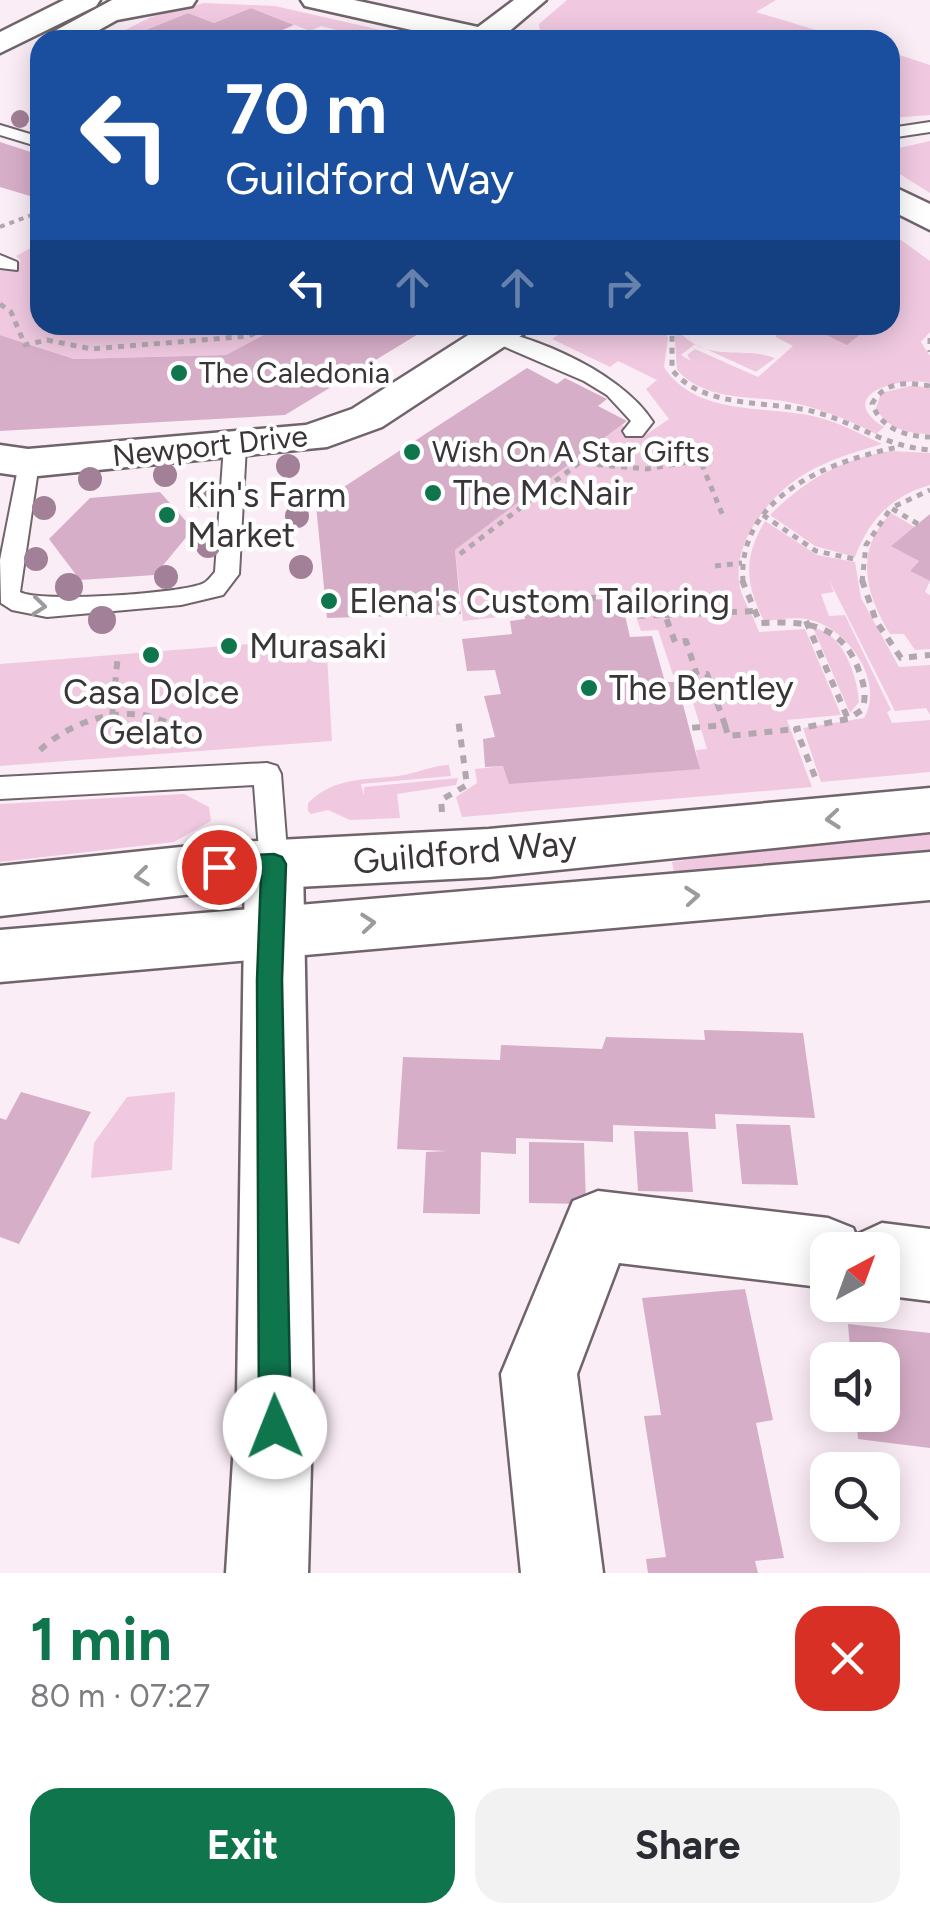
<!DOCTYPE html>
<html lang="en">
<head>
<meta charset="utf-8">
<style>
	body { margin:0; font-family:Figtree,sans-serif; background:#f2f2f3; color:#2b2b33; height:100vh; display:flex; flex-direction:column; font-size:38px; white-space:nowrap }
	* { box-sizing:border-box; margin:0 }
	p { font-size:32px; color:#7c7c81 }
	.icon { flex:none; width:55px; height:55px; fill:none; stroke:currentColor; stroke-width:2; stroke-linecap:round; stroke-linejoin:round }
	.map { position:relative; height:1573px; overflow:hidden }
	.drawer { display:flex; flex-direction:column; background:#fff; flex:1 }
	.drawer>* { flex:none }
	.guide { position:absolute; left:30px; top:30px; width:870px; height:305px; border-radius:30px; box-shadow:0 5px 25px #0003; background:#1a4fa0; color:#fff; overflow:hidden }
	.needle { width:65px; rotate:41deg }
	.controls { position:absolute; left:810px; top:1232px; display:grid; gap:20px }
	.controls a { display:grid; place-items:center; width:90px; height:90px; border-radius:20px; background:#fff; box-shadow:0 5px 25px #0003; font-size:50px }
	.pin { position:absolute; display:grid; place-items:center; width:85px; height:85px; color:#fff; margin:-42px; border:5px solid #fff; border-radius:50%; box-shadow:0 2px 10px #0007 }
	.me { position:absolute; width:110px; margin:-55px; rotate:359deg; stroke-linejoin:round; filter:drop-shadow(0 0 8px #0008) }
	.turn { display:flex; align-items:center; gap:35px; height:210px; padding:0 30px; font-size:45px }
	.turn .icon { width:130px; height:130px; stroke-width:2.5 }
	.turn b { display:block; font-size:70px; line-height:85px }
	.lanes { display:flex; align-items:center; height:95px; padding:0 30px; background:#0003; justify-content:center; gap:50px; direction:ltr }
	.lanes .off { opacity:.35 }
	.round { display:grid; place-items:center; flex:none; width:105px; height:105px; border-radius:30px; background:#f2f2f3 }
	.head { display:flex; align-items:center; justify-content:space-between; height:170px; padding:0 30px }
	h1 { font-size:60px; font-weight:700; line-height:75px; color:#0e754d }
	.primary-button { display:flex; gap:20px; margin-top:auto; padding:20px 30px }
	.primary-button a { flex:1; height:115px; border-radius:30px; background:#0e754d; color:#fff; font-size:40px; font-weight:700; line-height:115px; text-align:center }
	.primary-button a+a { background:#f2f2f3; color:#2b2b33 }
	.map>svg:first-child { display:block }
	.green { fill:#f0c9e1 }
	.building { fill:#d7aec8 }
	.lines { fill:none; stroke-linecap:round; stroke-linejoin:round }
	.service-casing { stroke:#70646b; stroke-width:4 }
	.minor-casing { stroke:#70646b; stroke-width:5 }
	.tertiary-casing { stroke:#70646b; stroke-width:5 }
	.secondary-casing { stroke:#70646b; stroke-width:5 }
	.path-far2 { stroke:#b2a7ae; stroke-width:4; stroke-dasharray:5 5; stroke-linecap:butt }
	.path-far1 { stroke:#b2a7ae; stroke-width:5; stroke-dasharray:6 6; stroke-linecap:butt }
	.path { stroke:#b2a7ae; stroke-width:6; stroke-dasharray:8 8; stroke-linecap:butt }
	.service { fill:#fff; fill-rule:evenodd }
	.minor { fill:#fff; fill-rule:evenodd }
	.tertiary { fill:#fff; fill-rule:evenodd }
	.secondary { fill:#fff; fill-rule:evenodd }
	.tree { fill:#a28097 }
	.oneway { stroke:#9c9a9c }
	.route { fill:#0e754d; stroke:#094c32; stroke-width:2.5 }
	.poi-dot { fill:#0e754d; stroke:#fff; stroke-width:4 }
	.labels { text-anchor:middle; stroke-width:9; stroke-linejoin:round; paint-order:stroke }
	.far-poi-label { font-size:30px; fill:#3a3538; stroke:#fff; text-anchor:start }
	.far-street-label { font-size:30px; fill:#3a3538; stroke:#fff }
	.poi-label { font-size:35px; fill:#3a3538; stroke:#fff; text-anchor:start }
	.street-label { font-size:35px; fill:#3a3538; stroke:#fff }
</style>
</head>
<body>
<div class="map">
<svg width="930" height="1573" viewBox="0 0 930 1573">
	<rect width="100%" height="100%" fill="#fbedf6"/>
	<g class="green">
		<polygon points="567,0 776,0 756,12 849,40 570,40 540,30 539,24"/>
		<polygon points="204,3 275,6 425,40 376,40 321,26 310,31 251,8 214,23 188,13 121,40 106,40 151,17"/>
		<polygon points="890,52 930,65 930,115 890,118"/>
		<polygon points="930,141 930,193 890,168 890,150"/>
		<path d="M890 232 930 261V332L921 342 930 356V383C899 376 833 395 884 427L876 434C849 420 818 407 788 402 749 395 707 402 677 370L674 325C678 329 683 337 690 341 716 360 747 347 775 358L756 372 695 344 681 355 691 361 687 355 695 349 758 377 793 346 776 337 778 325H808L847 344 872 325H890V311L899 302 890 298Z"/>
		<polygon points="40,243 40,325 282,325 226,355 74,359 0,335 0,271 21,261 16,256"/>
		<path d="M572 325H663L668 338 664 367C696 417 766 405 817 417 840 423 861 434 882 444 824 461 783 475 751 530 742 545 737 564 739 582 741 599 753 614 759 632L805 629 841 715 787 720 812 787 462 817 456 797 477 783 475 769 503 766 699 769 696 750 707 749 685 676 673 675 658 630 641 631 628 594 518 600V615L463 621 455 550 622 425 644 436 669 419 646 389 657 380 618 361 610 367 552 339Z"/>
		<path d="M914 385 930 389V434C908 434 886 428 876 408L881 393Z"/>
		<path d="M892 451 930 453V485C891 496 869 520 855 557L815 546 770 515C804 481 844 457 892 451Z"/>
		<path d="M891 513 915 527 892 545 919 561 910 571 930 581 925 592 930 595V649L915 650 904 634H890C865 593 854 550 891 513Z"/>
		<path d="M765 521 817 555 855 562 861 598 899 667 930 665V715L926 708 895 711 829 580 834 592 821 594 829 616 845 615 891 710 887 712 892 723 930 720V772L821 782 803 728 864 718C885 682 849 630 811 620 797 616 779 620 764 621 745 583 743 558 765 521Z"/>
		<path d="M813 628C843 632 857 676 859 702L850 713Z"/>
		<polygon points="326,638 332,741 0,766 0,664"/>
		<path d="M449 765 451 776 361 784 364 796V787L458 778 456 785 397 794 400 818 350 820 328 810 311 814 308 811V803C336 775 368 781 404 775 420 772 431 766 449 765Z"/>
		<polygon points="184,794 209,807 211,821 174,842 0,862 0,804"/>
		<polygon points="930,833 930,856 675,877 672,862 806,842"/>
		<polygon points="175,1092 172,1170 91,1178 94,1143 127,1097"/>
	</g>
	<g class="building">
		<polygon points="251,8 294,25 259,40 121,40 188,13 214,23"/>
		<polygon points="0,142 40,155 40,199 0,187"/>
		<polygon points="282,325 404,325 420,333 285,415 0,431 0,335 74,359 226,355"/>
		<polygon points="806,325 872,325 847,345"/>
		<polygon points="527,368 557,384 565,378 607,399 598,406 627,421 455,550 461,614 327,618 316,505"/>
		<polygon points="160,492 193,529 155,575 80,580 49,539 90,498"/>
		<polygon points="930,514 930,581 910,571 919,561 891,546"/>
		<polygon points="621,598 630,637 652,636 665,682 677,682 700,769 509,784 503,766 485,767 483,739 495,737 484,696 501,694 495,670 467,671 462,639 512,634 510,621 525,619 523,604"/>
		<polygon points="704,1030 803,1033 815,1118 715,1114 716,1129 613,1125 613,1142 516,1138 516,1154 481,1152 480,1214 423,1213 426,1152 447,1151 397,1149 403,1057 500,1060 501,1045 602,1049 606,1037 705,1040"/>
		<polygon points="21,1092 91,1112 19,1244 0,1237 0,1118 6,1120"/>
		<polygon points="736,1124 790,1125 798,1185 742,1184"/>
		<polygon points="634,1131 688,1132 693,1192 638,1191"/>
		<polygon points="529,1142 584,1143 586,1204 529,1203"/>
		<polygon points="745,1289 773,1420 756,1423 784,1558 755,1561 758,1573 648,1573 646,1559 666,1557 644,1416 661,1415 642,1298"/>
		<polygon points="848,1324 930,1333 930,1448 858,1439 856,1415 882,1415 882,1360 851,1360"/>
	</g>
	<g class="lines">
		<defs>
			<g id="service">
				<polygon points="930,122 930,132 890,138 890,128"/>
				<polygon points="0,125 40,137 40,147 0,135"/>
				<polygon points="0,255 17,262 17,270 0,268"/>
				<path d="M454 325C515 325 620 369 653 422L642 436H626L623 431 631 421 607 395 584 381Z"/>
				<path d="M235 439 246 446 239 574 223 595 181 605 47 617 12 610 1 603 0 560 20 458 28 456 39 463 20 592C38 603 183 594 204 583 208 581 212 575 215 572L224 446Z"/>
				<polygon points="267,763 277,766 281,774 288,864 284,872 274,876 264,872 260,864 254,785 0,799 0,777"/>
			</g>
			<g id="minor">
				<polygon points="484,325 531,325 525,333 382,427 327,447 28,477 0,473 0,445 28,449 306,425 352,409"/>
				<polygon points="274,840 294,847 303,864 313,1396 308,1573 226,1573 237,1396 245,864 254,847"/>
				<polygon points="598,1191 828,1218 853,1228 856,1235 882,1223 930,1229 930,1301 882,1295 882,1250 828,1250 828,1288 619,1263 577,1374 603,1573 521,1573 501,1374 573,1201"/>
			</g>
			<g id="tertiary">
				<polygon points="301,0 354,0 478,27 514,0 546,0 506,34 511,40 456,40 305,6"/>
				<polygon points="890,185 930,204 930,230 890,210"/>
			</g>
			<g id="secondary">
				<polygon points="64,0 100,0 96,6 0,53 0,32"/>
				<polygon points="112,0 196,0 192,6 117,20 81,40 44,40 49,34"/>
				<polygon points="930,788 930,832 489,877 219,891 0,916 0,866 219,843 489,829"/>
				<polygon points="930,852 930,900 0,982 0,930"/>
			</g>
		</defs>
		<use href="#service" class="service-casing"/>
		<use href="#minor" class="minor-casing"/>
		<use href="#tertiary" class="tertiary-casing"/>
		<use href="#secondary" class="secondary-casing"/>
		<polyline class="path-far2" points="0,227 40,212"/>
		<g class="path-far1">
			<polyline points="0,304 11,312 25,345 47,340 92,349 249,336 268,325"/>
			<path d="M667 325 672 335V370C706 411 772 399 819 413 860 425 884 446 930 450"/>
			<polyline points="930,338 930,352"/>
			<path d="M930 386C907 382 884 381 872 404 882 429 904 436 930 437"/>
			<polyline points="763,515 816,551 859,560"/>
			<polyline points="918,524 891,508 930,490"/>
			<polyline points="460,554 579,463 647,469 700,460 723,516"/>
			<polyline points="715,566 742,563"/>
			<path d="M743 582C737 497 828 461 899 447"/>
			<polyline points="862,582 866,545 891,508"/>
		</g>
		<g class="path">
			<path d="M742 580 760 623C805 621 842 623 859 671 864 684 867 696 862 710L848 719 796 729 815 777"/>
			<polyline points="862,580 876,621 901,658 930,655"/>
			<polyline points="665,615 755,611"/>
			<polyline points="522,616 522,602 624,596 631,616 665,615 675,642 686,641 697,675 707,674 725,725 690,728"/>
			<polyline points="806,621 848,719"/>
			<polyline points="112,717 118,654"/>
			<polyline points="725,725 728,736 796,729"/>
			<path d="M40 750C80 713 153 695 192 743"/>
			<polyline points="442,812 441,800 467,785 458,719"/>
		</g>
		<use href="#service" class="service"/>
		<use href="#minor" class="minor"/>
		<use href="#tertiary" class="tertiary"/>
		<use href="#secondary" class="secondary"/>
	</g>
	<g class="tree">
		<circle cx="20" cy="119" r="9"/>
		<circle cx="288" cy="466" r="12"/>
		<circle cx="165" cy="475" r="12"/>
		<circle cx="90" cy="479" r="12"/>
		<circle cx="206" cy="498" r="12"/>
		<circle cx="44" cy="508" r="12"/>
		<circle cx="297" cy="516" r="12"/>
		<circle cx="208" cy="546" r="12"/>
		<circle cx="36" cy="559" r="12"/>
		<circle cx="301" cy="567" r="12"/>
		<circle cx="166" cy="577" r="12"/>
		<circle cx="69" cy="587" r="14"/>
		<circle cx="102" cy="620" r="14"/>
	</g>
	<defs><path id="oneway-chevron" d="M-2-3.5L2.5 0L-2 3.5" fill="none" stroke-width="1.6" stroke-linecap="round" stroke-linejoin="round" transform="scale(2.5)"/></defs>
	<g class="oneway">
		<use href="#oneway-chevron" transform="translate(39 606) rotate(6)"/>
		<use href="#oneway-chevron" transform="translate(833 819) rotate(175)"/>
		<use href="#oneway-chevron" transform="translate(142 876) rotate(174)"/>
		<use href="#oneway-chevron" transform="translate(692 896) rotate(-5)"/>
		<use href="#oneway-chevron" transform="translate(368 923) rotate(-5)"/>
	</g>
	<polygon class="route" points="274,854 282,857 286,864 282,980 291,1427 286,1438 275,1443 264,1438 259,1427 257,980 261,875 211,874 207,867 211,860 219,857"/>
	<g class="poi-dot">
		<circle cx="179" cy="373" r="10"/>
		<circle cx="412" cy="452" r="10"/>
		<circle cx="433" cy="493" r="10"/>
		<circle cx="167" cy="515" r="10"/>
		<circle cx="329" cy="601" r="10"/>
		<circle cx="229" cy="646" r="10"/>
		<circle cx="151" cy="655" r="10"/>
		<circle cx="589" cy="688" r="10"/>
	</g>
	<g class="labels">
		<g class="far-poi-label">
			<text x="199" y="383">The Caledonia</text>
			<text x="432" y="462">Wish On A Star Gifts</text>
		</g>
		<g class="far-street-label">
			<text transform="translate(210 446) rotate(-6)" y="10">Newport Drive</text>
		</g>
		<g class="poi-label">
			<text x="453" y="505">The McNair</text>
			<text x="187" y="507">Kin's Farm<tspan x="187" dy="40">Market</tspan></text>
			<text x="349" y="613">Elena's Custom Tailoring</text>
			<text x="249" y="658">Murasaki</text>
			<text x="609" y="700">The Bentley</text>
			<text x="151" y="704" text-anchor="middle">Casa Dolce<tspan x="151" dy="40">Gelato</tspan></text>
		</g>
		<g class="street-label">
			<text transform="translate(465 852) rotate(-5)" y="12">Guildford Way</text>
		</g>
	</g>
</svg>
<div class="controls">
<a><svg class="needle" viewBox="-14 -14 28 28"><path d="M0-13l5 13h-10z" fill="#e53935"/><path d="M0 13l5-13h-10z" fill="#7c7c81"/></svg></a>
<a><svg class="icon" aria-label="sound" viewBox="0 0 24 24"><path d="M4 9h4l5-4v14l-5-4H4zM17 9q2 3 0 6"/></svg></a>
<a><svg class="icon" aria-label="search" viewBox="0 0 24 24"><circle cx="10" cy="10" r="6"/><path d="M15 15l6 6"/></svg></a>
</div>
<div class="pin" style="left:219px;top:867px;background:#d93025"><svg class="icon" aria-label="arrive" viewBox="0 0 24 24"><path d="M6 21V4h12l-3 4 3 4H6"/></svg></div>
<svg class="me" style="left:275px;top:1427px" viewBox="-20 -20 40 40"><circle r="19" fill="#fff"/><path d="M0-13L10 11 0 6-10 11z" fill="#0e754d"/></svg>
<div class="guide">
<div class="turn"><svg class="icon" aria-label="left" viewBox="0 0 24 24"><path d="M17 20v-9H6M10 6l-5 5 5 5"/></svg><div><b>70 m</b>Guildford Way</div></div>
<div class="lanes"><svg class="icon" aria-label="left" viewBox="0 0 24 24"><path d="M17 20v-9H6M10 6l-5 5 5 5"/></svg><svg class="icon off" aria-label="ahead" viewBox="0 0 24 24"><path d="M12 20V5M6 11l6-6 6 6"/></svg><svg class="icon off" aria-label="ahead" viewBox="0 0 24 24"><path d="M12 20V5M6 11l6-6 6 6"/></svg><svg class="icon off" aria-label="right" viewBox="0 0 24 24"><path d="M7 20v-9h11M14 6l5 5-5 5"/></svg></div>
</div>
</div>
<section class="drawer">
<div class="head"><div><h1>1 min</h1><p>80 m · 07:27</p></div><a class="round" style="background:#d93025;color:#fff"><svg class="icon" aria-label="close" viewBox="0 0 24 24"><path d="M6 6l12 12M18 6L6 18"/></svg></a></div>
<div class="primary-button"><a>Exit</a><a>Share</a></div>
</section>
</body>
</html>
